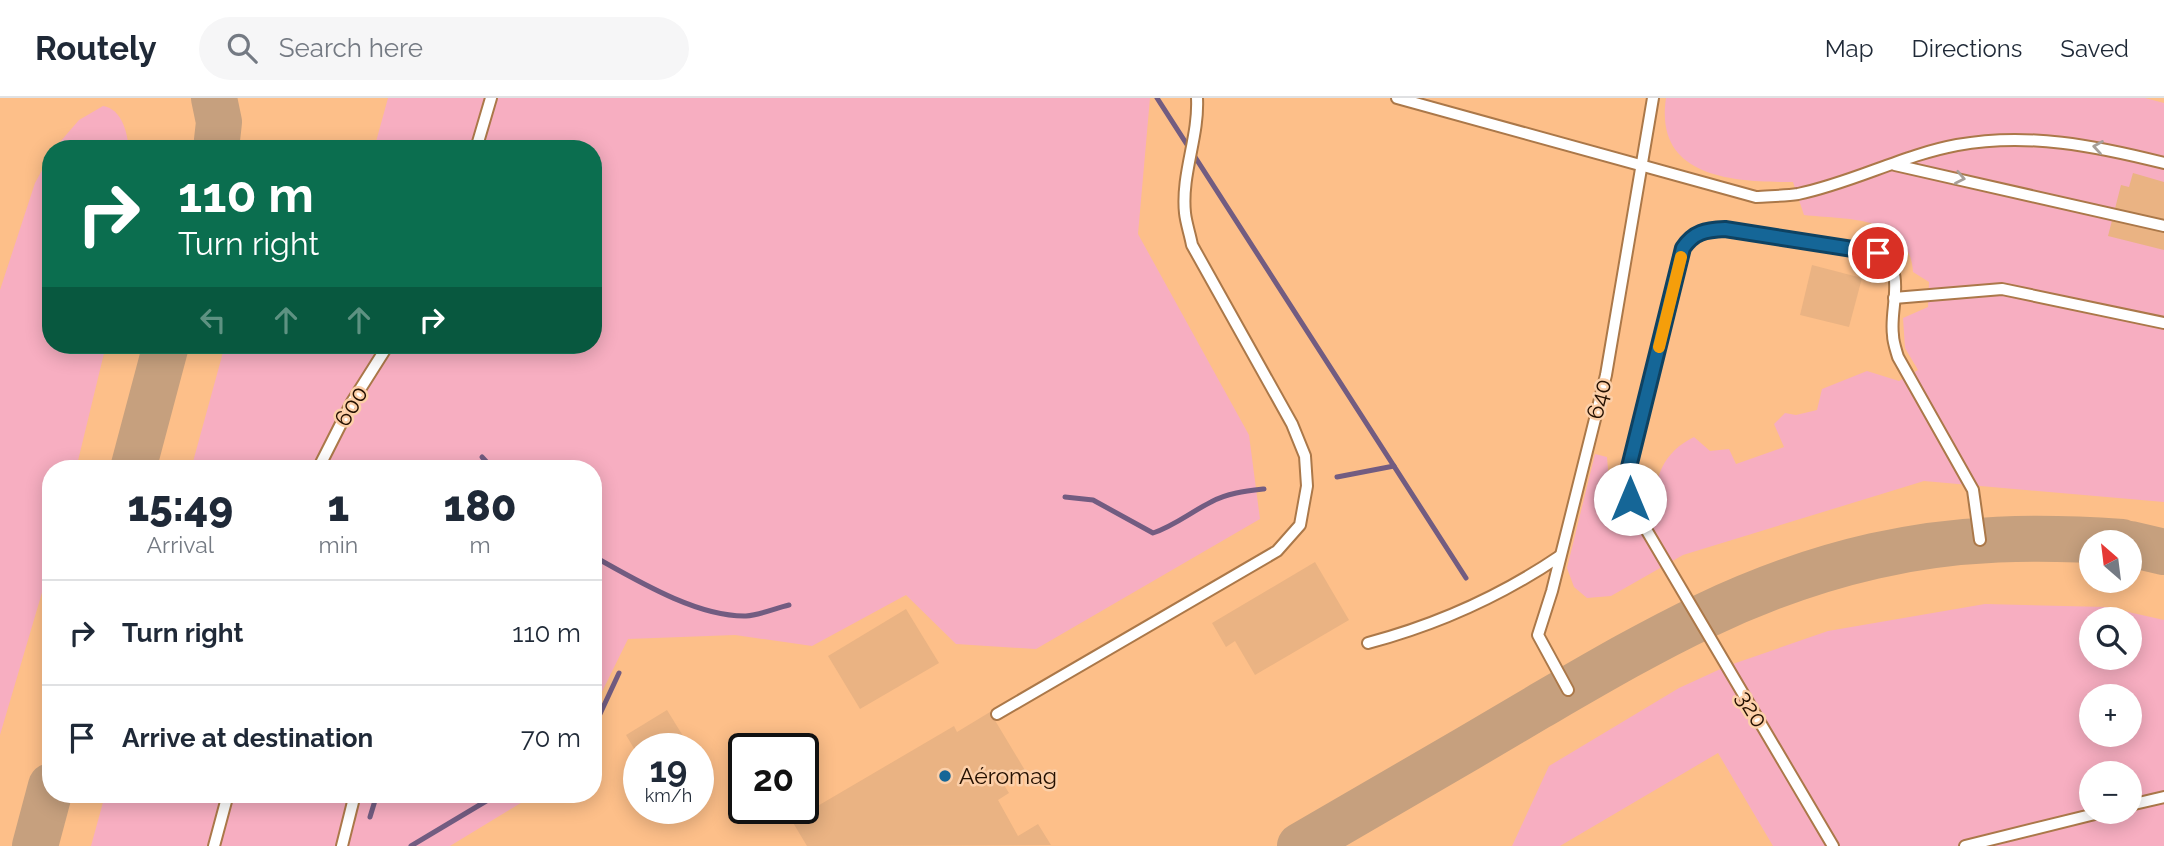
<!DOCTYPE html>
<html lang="en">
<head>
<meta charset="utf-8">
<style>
	body { margin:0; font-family:Raleway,sans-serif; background:#f6f6f7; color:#1f2937; height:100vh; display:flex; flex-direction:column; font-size:26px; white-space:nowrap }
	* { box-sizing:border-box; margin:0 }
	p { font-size:23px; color:#747a83 }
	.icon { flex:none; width:38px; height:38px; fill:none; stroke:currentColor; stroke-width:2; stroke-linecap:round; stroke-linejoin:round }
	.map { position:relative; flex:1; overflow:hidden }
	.details { position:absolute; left:42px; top:362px; width:560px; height:343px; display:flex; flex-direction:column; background:#fff; border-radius:28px; box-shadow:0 4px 18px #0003 }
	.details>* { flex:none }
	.banner { position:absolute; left:42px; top:42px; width:560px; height:214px; border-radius:28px; box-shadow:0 4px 18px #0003; background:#0b6e4f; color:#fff; overflow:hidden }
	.needle { width:46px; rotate:332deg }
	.fabs { position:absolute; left:2079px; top:432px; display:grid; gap:14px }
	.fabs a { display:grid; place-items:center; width:63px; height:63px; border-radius:50%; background:#fff; box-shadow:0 4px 18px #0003; font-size:35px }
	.speed { position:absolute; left:623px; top:635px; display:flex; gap:14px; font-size:35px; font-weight:700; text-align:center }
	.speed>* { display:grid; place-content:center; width:91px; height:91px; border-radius:50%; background:#fff; box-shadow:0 4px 18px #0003; line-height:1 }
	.speed small { font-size:18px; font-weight:400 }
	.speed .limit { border:4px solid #111; border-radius:10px; background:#fff; color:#111 }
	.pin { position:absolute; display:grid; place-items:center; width:60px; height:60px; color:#fff; margin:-30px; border:4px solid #fff; border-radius:50%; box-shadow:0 2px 7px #0007 }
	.me { position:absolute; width:77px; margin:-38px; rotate:0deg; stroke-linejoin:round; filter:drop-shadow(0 0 5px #0008) }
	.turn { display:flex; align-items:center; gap:24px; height:147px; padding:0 21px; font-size:32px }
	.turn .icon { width:91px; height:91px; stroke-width:2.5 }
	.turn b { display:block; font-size:49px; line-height:60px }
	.lanes { display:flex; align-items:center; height:66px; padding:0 21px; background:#0003; justify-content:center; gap:35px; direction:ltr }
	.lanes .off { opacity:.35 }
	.eta { display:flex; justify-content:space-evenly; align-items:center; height:119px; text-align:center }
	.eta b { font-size:42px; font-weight:800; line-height:49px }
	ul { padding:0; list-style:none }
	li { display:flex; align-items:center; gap:21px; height:105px; padding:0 21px; border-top:2px solid #e0e1e3 }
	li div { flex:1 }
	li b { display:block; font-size:26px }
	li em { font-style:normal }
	header { display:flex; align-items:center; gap:42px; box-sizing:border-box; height:98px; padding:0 35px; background:#fff; border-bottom:2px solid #e0e1e3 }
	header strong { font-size:33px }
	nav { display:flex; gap:38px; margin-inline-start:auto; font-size:24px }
	.search { width:490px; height:63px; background:#f6f6f7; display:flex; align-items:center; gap:18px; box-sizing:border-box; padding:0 24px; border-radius:38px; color:#747a83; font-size:26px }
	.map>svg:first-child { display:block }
	.built { fill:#fdbf89; fill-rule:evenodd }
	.green { fill:#f7aec1; fill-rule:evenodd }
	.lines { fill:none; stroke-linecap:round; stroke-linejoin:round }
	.stream { stroke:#725c81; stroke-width:5 }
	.taxiway { stroke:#c6a07e; stroke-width:46 }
	.building { fill:#eab383 }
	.lane-casing { stroke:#ab7849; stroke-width:14 }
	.lane { stroke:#fff; stroke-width:10 }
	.oneway { stroke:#a79f99 }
	.route-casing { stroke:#0e4262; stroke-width:18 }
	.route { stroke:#156697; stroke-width:12 }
	.slow { stroke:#f59e0b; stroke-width:12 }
	.poi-dot { fill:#156697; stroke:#fccfa8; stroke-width:2.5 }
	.labels { text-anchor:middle; stroke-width:5; stroke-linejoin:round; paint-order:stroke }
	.street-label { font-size:23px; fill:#241000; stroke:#fccfa8 }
	.poi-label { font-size:23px; fill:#241000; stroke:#fccfa8; text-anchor:start }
</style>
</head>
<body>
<header>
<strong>Routely</strong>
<div class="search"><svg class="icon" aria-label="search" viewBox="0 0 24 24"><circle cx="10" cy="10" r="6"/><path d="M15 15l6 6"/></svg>Search here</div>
<nav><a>Map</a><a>Directions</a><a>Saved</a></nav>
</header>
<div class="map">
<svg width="2164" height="748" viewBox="0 0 2164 748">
	<rect width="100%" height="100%" fill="#fccfa8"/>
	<path class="built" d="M0 0H2164V748H0ZM51 51H593V247H51ZM51 371H593V696H51ZM2091 444H2130V483H2091ZM2091 522H2130V560H2091ZM2091 598H2130V637H2091ZM639 651H698V710H639ZM744 651H803V710H744ZM2091 676H2130V714H2091Z"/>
	<g class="green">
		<polygon points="388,0 1150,0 1138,136 1249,337 1260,421 1036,551 956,546 906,497 812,548 735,537 628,541 593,612 593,371 191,371 225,247 593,247 593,51 374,51"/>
		<path d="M1666 0H2145L2164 5V404L1924 383 1683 457 1611 498 1587 500 1574 489 1567 470 1595 356 1607 359 1610 395 1634 432 1654 418C1653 383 1661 355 1694 339L1710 353 1729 351 1736 366 1784 349 1774 326 1785 315 1796 317 1817 312 1822 291 1867 273 1899 283 1918 272 1905 250 1903 220 1928 209 1929 184 1913 174C1909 117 1849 122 1804 117L1793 84C1733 84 1654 80 1666 0Z"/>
		<path d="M103 8C122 11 127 34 129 51H54L79 22Z"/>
		<polygon points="51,56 51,247 106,247 76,371 51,371 51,464 0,637 0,192 35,85"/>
		<path d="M1985 506 2106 509 2164 522V748H1773L1718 655 1560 748H1512L1549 668 1679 590 1727 568 1828 533ZM2091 522H2130V560H2091ZM2091 598H2130V637H2091ZM2091 676H2130V714H2091Z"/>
		<polygon points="105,697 534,697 450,748 91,748"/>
	</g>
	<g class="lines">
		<g class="stream">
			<polyline points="1157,0 1466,480"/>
			<polyline points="482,359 493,371"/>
			<polyline points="1337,379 1394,368"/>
			<path d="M1065 399 1093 402 1153 435C1174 428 1191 414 1211 404 1227 395 1246 393 1264 391"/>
			<path d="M593 458C636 482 697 519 746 518 760 517 776 510 789 507"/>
			<polyline points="593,631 619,575"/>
			<polyline points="370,719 377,696"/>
			<polyline points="411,748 498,696"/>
		</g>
		<g class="taxiway">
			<polyline points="214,0 219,24 216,51"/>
			<polyline points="133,371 166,247"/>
			<polyline points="2130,446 2164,454"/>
			<polyline points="35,748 51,688"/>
			<path d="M1300 748C1379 702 1459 656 1538 609 1650 544 1746 487 1874 458 1957 439 2038 438 2122 444"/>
		</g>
	</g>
	<g class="building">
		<polygon points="2133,75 2164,84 2164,152 2108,138 2121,87 2129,89"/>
		<polygon points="1812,167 1862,180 1849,229 1800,217"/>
		<polygon points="1315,464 1349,522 1255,577 1235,543 1226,549 1212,525"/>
		<polygon points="906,511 939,565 860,611 828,558"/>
		<polygon points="667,612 691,651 639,651 639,659 626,637"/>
		<polygon points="990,614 1026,674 1004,687 1009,695 998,702 1018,738 1038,726 1051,747 807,748 792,723 954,628 957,634"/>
	</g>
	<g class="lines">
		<defs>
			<g id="lane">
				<path d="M1397 0 1756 99C1769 98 1785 98 1798 96 1852 85 1903 57 1957 47 2028 34 2096 48 2164 65"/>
				<polyline points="476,51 491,0"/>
				<polyline points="1895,67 2164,128"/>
				<polyline points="1894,200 2002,191 2164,225"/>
				<polyline points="318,371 352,304 388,247"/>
				<path d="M1368 545C1436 527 1501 498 1560 458"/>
				<polyline points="1568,592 1538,537 1552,493 1606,277 1653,0"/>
				<path d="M997 616 1277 453 1300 427 1307 388 1305 358 1292 326 1192 147C1190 136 1186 125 1185 115 1181 76 1199 39 1197 0"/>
				<polyline points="2130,707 2164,699"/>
				<polyline points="214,748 228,696"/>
				<polyline points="342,748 355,696"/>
				<path d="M1833 748 1637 416 1626 386 1683 150C1695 134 1705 132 1725 131L1878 155C1908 173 1889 209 1893 237 1893 244 1896 252 1898 259L1973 392 1980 442"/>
				<polyline points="1965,748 2103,714"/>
			</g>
		</defs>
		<use href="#lane" class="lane-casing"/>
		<use href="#lane" class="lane"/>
	</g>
	<defs><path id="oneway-chevron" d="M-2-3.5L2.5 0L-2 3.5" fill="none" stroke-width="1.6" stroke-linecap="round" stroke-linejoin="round" transform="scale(1.75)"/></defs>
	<g class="oneway">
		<use href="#oneway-chevron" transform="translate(2098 49) rotate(-171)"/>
		<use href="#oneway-chevron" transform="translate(1960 80) rotate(11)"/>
	</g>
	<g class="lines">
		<defs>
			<path id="route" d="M1630 401 1626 386 1629 369 1683 150C1694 134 1705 132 1725 131L1878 155"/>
		</defs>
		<use href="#route" class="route-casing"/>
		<use href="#route" class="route"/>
		<polyline class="slow" points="1659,249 1681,159"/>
	</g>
	<circle class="poi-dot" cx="945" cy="678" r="7"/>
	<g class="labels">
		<g class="street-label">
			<text transform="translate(1599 301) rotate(-76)" y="8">640</text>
			<text transform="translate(351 308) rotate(-59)" y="8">600</text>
			<text transform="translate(1752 611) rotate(59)" y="8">320</text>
		</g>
		<g class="poi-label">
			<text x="959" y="686">Aéromag</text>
		</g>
	</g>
</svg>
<div class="fabs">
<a><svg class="needle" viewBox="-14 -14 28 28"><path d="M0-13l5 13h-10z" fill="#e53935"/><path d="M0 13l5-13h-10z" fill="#747a83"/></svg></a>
<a><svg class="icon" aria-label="search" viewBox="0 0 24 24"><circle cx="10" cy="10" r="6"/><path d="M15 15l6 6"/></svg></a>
<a>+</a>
<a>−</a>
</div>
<div class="speed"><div>19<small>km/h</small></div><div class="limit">20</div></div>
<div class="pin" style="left:1878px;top:155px;background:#d93025"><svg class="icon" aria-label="arrive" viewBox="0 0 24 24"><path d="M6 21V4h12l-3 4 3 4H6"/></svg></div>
<svg class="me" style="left:1630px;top:401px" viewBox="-20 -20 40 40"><circle r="19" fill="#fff"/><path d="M0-13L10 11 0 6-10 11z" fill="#156697"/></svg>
<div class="banner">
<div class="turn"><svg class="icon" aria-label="right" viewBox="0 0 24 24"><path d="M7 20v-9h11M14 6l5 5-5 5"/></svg><div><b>110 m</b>Turn right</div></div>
<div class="lanes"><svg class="icon off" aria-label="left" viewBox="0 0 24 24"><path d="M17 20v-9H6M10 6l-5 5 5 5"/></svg><svg class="icon off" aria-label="ahead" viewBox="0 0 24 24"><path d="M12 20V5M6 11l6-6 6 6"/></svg><svg class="icon off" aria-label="ahead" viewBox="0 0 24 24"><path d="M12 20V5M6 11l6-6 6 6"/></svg><svg class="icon" aria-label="right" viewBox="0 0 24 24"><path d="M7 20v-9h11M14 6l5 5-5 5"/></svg></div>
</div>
<section class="details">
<div class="eta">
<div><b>15:49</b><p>Arrival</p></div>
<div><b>1</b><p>min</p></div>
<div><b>180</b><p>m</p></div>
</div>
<ul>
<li><svg class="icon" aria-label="right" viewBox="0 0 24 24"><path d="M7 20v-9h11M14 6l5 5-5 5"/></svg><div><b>Turn right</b></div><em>110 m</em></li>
<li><svg class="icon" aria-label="arrive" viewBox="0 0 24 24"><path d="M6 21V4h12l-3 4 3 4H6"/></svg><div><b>Arrive at destination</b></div><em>70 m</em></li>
</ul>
</section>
</div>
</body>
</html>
